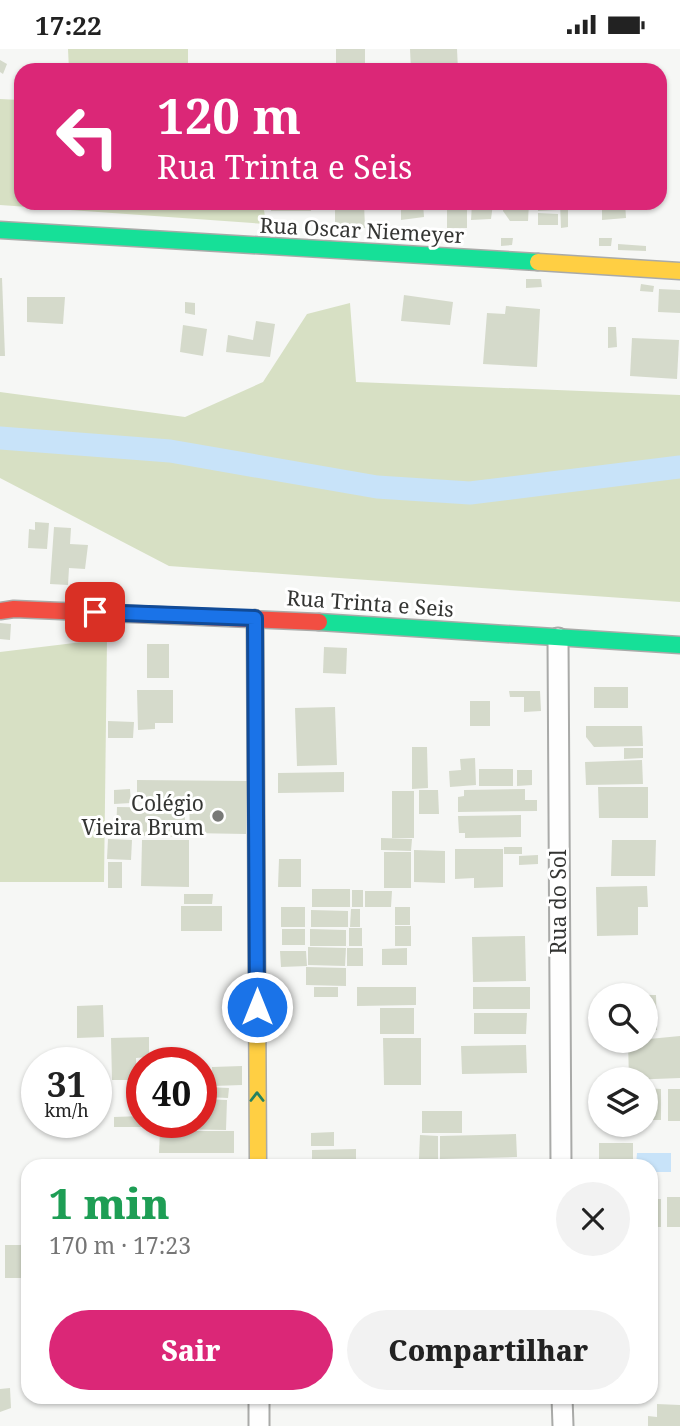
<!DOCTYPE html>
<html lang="pt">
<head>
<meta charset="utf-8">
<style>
	body { margin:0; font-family:"Noto Serif",serif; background:#f2f2f2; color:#222; height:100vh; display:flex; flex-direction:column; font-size:26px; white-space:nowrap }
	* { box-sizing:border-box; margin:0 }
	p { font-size:23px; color:#767676 }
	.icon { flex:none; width:38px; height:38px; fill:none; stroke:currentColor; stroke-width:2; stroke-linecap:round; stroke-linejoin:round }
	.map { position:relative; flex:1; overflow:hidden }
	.drawer { position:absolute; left:21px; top:1110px; width:637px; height:245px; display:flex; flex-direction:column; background:#fff; border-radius:21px; box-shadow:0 2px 5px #0004 }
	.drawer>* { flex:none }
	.banner { position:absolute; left:14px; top:14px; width:653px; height:147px; border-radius:21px; box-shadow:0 2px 5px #0004; background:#db2777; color:#fff; overflow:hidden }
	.controls { position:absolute; left:588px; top:934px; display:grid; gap:14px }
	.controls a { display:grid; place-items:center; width:70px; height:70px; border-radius:50%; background:#fff; box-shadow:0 2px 5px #0004; font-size:35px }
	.speed { position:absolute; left:21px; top:998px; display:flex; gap:14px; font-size:35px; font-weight:700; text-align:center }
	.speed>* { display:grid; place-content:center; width:91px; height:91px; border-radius:50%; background:#fff; box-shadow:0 2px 5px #0004; line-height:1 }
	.speed small { font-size:18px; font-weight:400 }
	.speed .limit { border:10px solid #d22; background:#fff; color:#111 }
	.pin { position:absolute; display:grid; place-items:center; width:60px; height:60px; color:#fff; margin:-30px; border-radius:14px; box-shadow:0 4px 10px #0006 }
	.me { position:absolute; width:77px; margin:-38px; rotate:0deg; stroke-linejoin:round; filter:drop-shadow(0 0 5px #0008) }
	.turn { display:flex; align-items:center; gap:24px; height:147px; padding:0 28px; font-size:32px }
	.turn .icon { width:91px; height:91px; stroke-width:2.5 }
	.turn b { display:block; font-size:49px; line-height:60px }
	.round { display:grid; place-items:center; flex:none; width:74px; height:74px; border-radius:37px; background:#f2f2f2 }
	.overview { display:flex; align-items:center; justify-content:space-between; height:119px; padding:0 28px }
	h1 { font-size:42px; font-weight:800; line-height:52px; color:#1e9e55 }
	.action { display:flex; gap:14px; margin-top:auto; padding:14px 28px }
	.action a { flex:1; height:80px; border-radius:42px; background:#db2777; color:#fff; font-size:28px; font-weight:800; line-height:80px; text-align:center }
	.action a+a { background:#f2f2f2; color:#222 }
	.status { display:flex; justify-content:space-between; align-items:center; height:49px; padding:0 35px; background:#fff; direction:ltr }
	.status svg { height:19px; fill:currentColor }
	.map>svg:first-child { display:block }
	.green { fill:#d7e0c4 }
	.water { fill:#c8e3f9 }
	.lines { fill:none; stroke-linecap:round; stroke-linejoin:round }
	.canal { stroke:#c8e3f9; stroke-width:23 }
	.building { fill:#d5dacb }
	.street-casing { stroke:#a9aaa8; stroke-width:23 }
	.fast-casing { stroke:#a9aaa8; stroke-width:19 }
	.slow-casing { stroke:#a9aaa8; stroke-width:19 }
	.jam-casing { stroke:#a9aaa8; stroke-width:19 }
	.street { stroke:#fefefe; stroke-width:19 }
	.fast { stroke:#16e098; stroke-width:16 }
	.slow { stroke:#ffcf43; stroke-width:16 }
	.jam { stroke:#f24e42; stroke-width:16 }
	.oneway { stroke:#268260 }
	.route-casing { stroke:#114b97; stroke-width:18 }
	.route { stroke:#1a73e8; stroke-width:12 }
	.poi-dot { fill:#787977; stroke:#fff; stroke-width:2.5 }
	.labels { text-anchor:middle; stroke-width:6; stroke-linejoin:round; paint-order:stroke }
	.street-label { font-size:21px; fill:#343533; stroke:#fff }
	.poi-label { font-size:21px; fill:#343533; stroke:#fff; text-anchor:end }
</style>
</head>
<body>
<div class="status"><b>17:22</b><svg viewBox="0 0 49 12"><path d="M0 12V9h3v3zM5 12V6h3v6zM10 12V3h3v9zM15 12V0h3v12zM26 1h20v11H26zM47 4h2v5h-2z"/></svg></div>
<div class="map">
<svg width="680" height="1377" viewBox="0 0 680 1377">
	<rect width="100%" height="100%" fill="#f6f7f5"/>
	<g class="green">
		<polygon points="68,0 188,0 188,21 69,21"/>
		<polygon points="0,50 21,51 21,154 263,154 266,175 0,156"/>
		<polygon points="350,254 356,333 680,346 680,553 169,517 0,429 0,343 185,368 263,333 307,265"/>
		<polygon points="107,590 104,833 0,833 0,603"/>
	</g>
	<polygon class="water" points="637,1104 671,1104 671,1123 651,1123 651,1116 636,1116"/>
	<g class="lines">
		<polyline class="canal" points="0,389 170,402 377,438 470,444 680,418"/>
	</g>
	<g class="building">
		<rect x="336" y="0" width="29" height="21"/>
		<polygon points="410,0 457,0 458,21 411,21"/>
		<polygon points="0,11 7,15 3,25 0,23"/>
		<polygon points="271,154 312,154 311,162 271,162"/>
		<polygon points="335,154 364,154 365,179 335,181"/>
		<polygon points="370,154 396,154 395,161 370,158"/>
		<polygon points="401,154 423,154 424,168 401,171"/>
		<rect x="447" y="154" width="20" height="25"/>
		<polygon points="472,154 493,155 491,170 471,171"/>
		<polygon points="503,154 529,154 528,172 510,172 503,162"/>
		<polygon points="538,154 557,154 557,161 538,162"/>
		<polygon points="560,154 568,154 568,178 561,179"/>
		<polygon points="602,154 625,154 626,169 602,171"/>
		<polygon points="538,164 558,165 558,176 538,176"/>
		<polygon points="501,189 513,189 512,196 501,197"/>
		<polygon points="599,189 612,189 611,197 599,197"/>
		<polygon points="618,195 646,197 646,202 618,201"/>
		<polygon points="0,229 2,229 5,307 0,307"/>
		<polygon points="526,230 541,230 542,238 526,239"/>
		<polygon points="641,235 654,237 653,243 640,242"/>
		<polygon points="659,240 680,241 680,264 658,263"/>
		<polygon points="404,246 453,253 450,276 401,272"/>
		<polygon points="27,248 65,248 63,275 27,273"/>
		<polygon points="185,253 195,254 195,266 185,264"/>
		<polygon points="506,257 540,260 537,318 483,315 487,264 505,265"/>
		<polygon points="256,272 275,275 270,308 226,303 228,286 253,291"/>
		<polygon points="183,276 207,280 203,307 180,303"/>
		<polygon points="608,278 616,278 617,298 608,299"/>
		<polygon points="632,289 679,291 677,330 630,327"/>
		<polygon points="35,473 49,474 47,500 28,499 29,480 35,481"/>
		<polygon points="54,478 71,479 70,495 88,496 85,520 69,519 68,536 50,535"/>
		<polygon points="0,574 11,575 10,591 0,590"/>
		<rect x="147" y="595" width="22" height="34"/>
		<polygon points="324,598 347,599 346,625 323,624"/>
		<rect x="594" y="638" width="34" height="21"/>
		<polygon points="137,641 173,641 173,674 155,674 155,680 138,681"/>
		<polygon points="509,642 540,642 541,662 524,663 524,648 510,648"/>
		<rect x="470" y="652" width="20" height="25"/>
		<polygon points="335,658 337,716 297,717 295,659"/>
		<polygon points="108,672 134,673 133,689 108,689"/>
		<polygon points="586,677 642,677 643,697 594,698 586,688"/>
		<polygon points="412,698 427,698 428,739 412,740"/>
		<polygon points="624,699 643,699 643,709 624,710"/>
		<polygon points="475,709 476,736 450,738 449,722 461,721 460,710"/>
		<polygon points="642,711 643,735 586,736 585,713"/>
		<rect x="479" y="720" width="34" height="17"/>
		<polygon points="517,721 532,721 532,736 517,737"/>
		<polygon points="344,723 344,743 278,744 278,724"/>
		<polygon points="137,731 247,732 246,785 190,784 189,750 137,750"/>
		<polygon points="598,738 648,738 648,769 599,769"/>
		<polygon points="130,740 131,754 114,755 114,741"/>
		<polygon points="525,740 525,751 537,751 537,762 458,763 458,748 464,747 464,741"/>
		<polygon points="419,741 438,741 439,765 419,765"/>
		<rect x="392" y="742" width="22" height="47"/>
		<polygon points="117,758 185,759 185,788 116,786"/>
		<polygon points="521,766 521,788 465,789 465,784 459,784 458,767"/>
		<polygon points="381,789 412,790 411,802 381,801"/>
		<polygon points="108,790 132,791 131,811 107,810"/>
		<polygon points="142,791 189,791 189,838 141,837"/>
		<polygon points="612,791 656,791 655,827 611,827"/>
		<rect x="504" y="798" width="18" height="7"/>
		<polygon points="455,800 503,800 503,838 474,839 474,829 455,830"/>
		<polygon points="414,801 445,802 445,834 414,833"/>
		<rect x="384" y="803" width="27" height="36"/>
		<polygon points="538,806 538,815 519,816 519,807"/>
		<polygon points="279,810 301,810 301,838 278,838"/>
		<rect x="108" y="813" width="14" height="26"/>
		<polygon points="647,837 648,858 638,858 638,886 597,887 596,838"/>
		<rect x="312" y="840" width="38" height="18"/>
		<rect x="352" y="841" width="11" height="17"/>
		<polygon points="365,842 392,842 391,858 365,858"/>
		<polygon points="184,845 213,845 212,855 184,855"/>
		<rect x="181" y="857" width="41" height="25"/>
		<rect x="281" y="858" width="24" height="20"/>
		<rect x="395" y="858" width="15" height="18"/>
		<polygon points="351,860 360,860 360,878 350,878"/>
		<polygon points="311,861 348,862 348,878 311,878"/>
		<rect x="395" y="877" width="16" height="20"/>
		<rect x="349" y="879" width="13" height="18"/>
		<rect x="282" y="880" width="23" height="16"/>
		<polygon points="310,880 346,881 346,897 310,897"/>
		<polygon points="525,887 526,932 473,933 472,888"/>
		<polygon points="308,898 346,899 345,917 308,916"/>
		<rect x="347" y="899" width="16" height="18"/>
		<polygon points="407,899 407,916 382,916 382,900"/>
		<polygon points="280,902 306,902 307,917 281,918"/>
		<polygon points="306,918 346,919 346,937 306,936"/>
		<rect x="314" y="938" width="24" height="10"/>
		<polygon points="357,938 416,938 416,956 357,957"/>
		<rect x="473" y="938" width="57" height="22"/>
		<polygon points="646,946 656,946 657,981 646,981"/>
		<polygon points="103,956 104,988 77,989 77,957"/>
		<rect x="380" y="959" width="34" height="26"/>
		<polygon points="474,964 527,964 526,985 474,985"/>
		<polygon points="680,987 680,1029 629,1031 628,992"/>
		<polygon points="149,988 149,1008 136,1009 137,1031 112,1031 111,989"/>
		<polygon points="383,989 421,989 421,1036 384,1036"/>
		<polygon points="526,996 527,1024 462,1025 461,997"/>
		<polygon points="242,1017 242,1036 213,1037 212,1018"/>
		<polygon points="206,1038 229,1039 228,1049 206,1048"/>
		<polygon points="646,1039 661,1040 661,1071 646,1071"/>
		<rect x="668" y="1040" width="12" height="32"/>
		<polygon points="201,1050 227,1051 226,1081 168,1080 168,1073 201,1073"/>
		<rect x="422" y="1062" width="40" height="22"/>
		<polygon points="142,1067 142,1073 164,1073 164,1078 114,1078 114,1068"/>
		<polygon points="160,1082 234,1082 234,1104 159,1104"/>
		<polygon points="334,1083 334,1097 311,1097 311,1084"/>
		<polygon points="516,1085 517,1108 440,1110 440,1087"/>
		<polygon points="420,1086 438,1087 438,1110 419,1110"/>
		<rect x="599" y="1094" width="34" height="22"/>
		<polygon points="356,1100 356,1116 312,1116 312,1101"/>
		<rect x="514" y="1110" width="9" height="6"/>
		<rect x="458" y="1111" width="30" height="5"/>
		<polygon points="511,1111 511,1116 491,1116 491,1112"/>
		<rect x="381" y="1112" width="17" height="4"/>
		<rect x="667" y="1148" width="13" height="30"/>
		<rect x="651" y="1150" width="10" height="28"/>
		<rect x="5" y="1196" width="23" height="33"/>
		<polygon points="10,1339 11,1359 0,1363 0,1340"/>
		<polygon points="657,1355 680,1356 680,1377 648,1377 648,1367 657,1368"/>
	</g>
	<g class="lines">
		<defs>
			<g id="street">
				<polyline points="558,589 561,1116"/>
				<polyline points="259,1348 259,1377"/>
				<polyline points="562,1348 563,1377"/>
			</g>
			<g id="fast">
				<polyline points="0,181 538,213"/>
				<polyline points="319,573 680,596"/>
			</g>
			<g id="slow">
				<polyline points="538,213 680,222"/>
				<polyline points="255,569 258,1116"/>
			</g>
			<polyline id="jam" points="0,562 14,560 319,573"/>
		</defs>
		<use href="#street" class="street-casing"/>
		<use href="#fast" class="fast-casing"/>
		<use href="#slow" class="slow-casing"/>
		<use href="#jam" class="jam-casing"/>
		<use href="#street" class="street"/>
		<use href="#fast" class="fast"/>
		<use href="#slow" class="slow"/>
		<use href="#jam" class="jam"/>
	</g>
	<defs><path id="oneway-chevron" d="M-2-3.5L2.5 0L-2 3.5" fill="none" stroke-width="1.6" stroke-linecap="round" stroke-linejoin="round" transform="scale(1.75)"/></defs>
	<use class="oneway" href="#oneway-chevron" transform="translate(257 1048) rotate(-90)"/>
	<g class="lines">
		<defs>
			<polyline id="route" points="95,563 255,569 257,958"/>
		</defs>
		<use href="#route" class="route-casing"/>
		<use href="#route" class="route"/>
	</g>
	<circle class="poi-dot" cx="218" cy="767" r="7"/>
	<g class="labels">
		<g class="street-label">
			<text transform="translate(362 182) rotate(3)" y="7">Rua Oscar Niemeyer</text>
			<text transform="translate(370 555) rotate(4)" y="7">Rua Trinta e Seis</text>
			<text transform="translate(559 853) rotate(-90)" y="7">Rua do Sol</text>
		</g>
		<g class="poi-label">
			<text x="204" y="762">Colégio<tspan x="204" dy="24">Vieira Brum</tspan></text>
		</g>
	</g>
</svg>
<div class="controls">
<a><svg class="icon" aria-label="search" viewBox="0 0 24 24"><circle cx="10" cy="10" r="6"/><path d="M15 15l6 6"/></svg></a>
<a><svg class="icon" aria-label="layers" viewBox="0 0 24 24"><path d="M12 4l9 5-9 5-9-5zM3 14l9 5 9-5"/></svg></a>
</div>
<div class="speed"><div>31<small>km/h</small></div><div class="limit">40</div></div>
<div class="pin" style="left:95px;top:563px;background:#d93025"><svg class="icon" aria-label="arrive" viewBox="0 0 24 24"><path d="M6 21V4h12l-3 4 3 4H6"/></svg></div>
<svg class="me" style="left:257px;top:958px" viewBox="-20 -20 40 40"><circle r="17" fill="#1a73e8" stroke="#fff" stroke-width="3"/><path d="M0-11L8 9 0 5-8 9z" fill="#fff"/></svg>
<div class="banner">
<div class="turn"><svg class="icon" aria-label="left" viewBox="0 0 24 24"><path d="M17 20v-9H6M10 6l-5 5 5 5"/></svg><div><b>120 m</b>Rua Trinta e Seis</div></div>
</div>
<section class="drawer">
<div class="overview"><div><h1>1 min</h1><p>170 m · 17:23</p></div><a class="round"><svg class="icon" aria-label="close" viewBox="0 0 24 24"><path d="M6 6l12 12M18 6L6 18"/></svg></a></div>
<div class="action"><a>Sair</a><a>Compartilhar</a></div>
</section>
</div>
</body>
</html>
